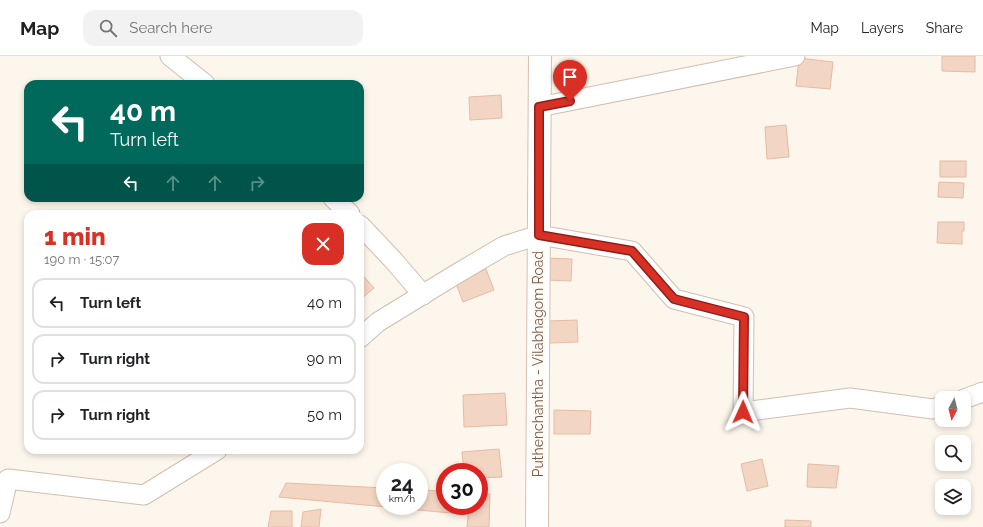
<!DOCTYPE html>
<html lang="en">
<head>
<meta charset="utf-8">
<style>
	body { margin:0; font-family:Raleway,sans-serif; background:#f2f2f2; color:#202124; height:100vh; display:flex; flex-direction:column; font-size:15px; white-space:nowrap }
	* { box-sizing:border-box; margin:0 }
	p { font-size:13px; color:#757577 }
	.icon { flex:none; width:22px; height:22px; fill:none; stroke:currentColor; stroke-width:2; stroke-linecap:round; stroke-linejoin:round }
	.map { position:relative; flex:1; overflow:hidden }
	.drawer { position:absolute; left:24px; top:154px; width:340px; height:244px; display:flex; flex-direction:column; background:#fff; border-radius:12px; box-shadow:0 2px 6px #0003 }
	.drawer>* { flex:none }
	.banner { position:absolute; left:24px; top:24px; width:340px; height:122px; border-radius:12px; box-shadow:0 2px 6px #0003; background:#00695c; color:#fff; overflow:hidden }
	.needle { width:26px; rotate:187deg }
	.buttons { position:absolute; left:935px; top:335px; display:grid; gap:8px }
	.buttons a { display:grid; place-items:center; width:36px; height:36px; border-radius:8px; background:#fff; box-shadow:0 2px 6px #0003; font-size:20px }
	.speed { position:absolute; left:376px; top:407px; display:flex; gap:8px; font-size:20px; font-weight:700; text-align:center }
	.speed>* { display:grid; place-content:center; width:52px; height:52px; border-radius:50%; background:#fff; box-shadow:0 2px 6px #0003; line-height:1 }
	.speed small { font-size:10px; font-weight:400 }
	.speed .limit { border:6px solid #d22; background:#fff; color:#111 }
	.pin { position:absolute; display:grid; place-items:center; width:34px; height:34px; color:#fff; margin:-41px -17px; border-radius:50% 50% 50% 0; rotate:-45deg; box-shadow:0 0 4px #0007 }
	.pin .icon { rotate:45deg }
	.me { position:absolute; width:44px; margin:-22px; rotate:1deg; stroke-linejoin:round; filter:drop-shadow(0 0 3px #0008) }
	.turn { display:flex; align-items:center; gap:14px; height:84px; padding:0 20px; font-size:18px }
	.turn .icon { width:52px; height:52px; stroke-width:2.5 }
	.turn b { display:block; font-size:28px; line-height:34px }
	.lanes { display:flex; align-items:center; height:38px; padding:0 20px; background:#0003; justify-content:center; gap:20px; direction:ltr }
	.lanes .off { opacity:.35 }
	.round { display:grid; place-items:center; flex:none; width:42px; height:42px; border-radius:12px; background:#f2f2f2 }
	.summary { display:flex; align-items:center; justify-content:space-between; height:68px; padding:0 20px }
	h1 { font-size:24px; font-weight:800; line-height:30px; color:#d93025 }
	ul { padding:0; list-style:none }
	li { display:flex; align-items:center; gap:12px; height:50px; margin:0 8px 6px; padding:0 12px; border:2px solid #e0e0e0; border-radius:12px }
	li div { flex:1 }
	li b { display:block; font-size:15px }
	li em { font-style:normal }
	header { display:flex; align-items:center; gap:24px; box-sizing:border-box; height:56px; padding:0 20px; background:#fff; border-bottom:1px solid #e0e0e0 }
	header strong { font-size:19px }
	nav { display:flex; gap:22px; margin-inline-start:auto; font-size:14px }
	.search { width:280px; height:36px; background:#f2f2f2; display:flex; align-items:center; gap:10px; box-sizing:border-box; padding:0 14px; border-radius:12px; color:#757577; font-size:15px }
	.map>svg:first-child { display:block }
	.building { fill:#f3d5c3; stroke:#e6bba3 }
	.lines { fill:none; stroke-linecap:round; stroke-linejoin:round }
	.street-casing { stroke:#d1beb0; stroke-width:21 }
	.secondary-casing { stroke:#d6c0b0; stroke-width:24 }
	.street { stroke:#fff; stroke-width:19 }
	.secondary { stroke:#fff; stroke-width:22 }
	.route-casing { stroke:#8d1f18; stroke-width:10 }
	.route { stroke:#d93025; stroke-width:7 }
	.labels { text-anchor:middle; stroke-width:4; stroke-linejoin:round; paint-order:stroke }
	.street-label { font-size:14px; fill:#7a5c4d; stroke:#fffaf3 }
</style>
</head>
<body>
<header>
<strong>Map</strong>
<div class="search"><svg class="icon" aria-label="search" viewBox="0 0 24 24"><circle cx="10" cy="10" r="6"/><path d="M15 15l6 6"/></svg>Search here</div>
<nav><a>Map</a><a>Layers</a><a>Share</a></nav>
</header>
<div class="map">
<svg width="983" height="471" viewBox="0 0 983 471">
	<rect width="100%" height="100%" fill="#fdf6ec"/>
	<g class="building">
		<polygon points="942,0 975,0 975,16 942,15"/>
		<polygon points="799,2 833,6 830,33 796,30"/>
		<polygon points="501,39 502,62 470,64 469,41"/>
		<polygon points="786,69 789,101 767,103 765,71"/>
		<rect x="940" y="105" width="26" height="16"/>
		<polygon points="939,126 964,127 963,142 938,141"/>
		<polygon points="938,166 964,166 964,175 962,175 962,188 937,187"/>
		<polygon points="546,202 572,203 571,225 545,224"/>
		<polygon points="486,213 494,234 463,246 455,225"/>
		<polygon points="360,216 374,232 360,244"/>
		<polygon points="577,264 578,286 549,287 549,265"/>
		<polygon points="505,337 507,369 464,371 463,339"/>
		<polygon points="554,354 591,355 590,378 554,378"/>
		<polygon points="499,393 502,421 479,422 479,416 464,416 462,396"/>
		<polygon points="762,403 768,430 747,435 741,408"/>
		<polygon points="808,408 839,410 836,432 807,431"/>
		<polygon points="286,427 385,432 385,450 419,450 419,434 445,435 445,450 461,450 461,458 279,441"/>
		<polygon points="479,438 490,438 489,471 467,471 469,450 479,450"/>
		<polygon points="321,453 319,471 301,471 303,456"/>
		<polygon points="271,455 292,455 292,471 268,471"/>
		<polygon points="785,464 811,465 811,471 785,471"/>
	</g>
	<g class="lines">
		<defs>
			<g id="street">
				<polyline points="170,0 205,28"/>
				<polyline points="539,51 795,0"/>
				<polyline points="333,142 350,158"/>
				<polyline points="360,169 394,205 423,239"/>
				<polyline points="360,282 378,266 458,217 504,190 539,179 632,195 674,243 744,261 743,356 850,342 933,353 942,350"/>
				<polyline points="964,343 983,336"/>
				<polyline points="0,457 8,423 144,439 217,394"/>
			</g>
			<polyline id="secondary" points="537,471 540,0"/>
		</defs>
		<use href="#street" class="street-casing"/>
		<use href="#secondary" class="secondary-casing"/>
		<use href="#street" class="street"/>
		<use href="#secondary" class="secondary"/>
	</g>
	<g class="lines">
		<defs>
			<polyline id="route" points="570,45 539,51 539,179 632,195 674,243 744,261 743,356"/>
		</defs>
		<use href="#route" class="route-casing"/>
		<use href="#route" class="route"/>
	</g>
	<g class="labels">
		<g class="street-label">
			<text transform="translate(538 308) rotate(-90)" y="5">Puthenchantha - Vilabhagom Road</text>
		</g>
	</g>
</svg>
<div class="buttons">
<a><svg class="needle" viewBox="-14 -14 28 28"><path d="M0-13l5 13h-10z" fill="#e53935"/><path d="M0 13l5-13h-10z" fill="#757577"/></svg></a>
<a><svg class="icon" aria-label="search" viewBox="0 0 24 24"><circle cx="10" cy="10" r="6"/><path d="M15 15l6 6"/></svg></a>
<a><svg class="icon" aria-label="layers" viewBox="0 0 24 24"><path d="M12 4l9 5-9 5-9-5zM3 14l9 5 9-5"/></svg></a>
</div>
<div class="speed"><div>24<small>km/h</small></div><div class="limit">30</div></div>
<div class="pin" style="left:570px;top:45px;background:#d93025"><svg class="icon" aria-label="arrive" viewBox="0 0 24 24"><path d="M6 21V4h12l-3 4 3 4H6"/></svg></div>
<svg class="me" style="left:743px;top:356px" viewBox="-20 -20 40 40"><path d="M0-17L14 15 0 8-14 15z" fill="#d93025" stroke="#fff" stroke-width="4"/></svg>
<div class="banner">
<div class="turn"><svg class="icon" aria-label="left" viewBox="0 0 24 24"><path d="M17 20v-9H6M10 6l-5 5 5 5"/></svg><div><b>40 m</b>Turn left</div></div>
<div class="lanes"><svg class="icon" aria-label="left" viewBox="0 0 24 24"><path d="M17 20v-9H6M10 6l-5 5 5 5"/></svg><svg class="icon off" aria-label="ahead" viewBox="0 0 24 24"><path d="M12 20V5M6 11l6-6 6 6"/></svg><svg class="icon off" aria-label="ahead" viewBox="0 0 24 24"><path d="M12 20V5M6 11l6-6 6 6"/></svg><svg class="icon off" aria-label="right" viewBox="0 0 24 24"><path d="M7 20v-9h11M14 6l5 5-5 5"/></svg></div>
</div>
<section class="drawer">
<div class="summary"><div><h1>1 min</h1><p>190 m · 15:07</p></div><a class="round" style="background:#d93025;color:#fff"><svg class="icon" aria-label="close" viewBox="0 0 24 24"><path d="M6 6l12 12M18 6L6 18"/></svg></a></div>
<ul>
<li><svg class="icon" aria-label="left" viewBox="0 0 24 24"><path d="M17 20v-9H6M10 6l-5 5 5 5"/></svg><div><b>Turn left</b></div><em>40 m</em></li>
<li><svg class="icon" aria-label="right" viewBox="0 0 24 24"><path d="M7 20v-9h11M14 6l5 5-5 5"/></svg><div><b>Turn right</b></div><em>90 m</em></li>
<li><svg class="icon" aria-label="right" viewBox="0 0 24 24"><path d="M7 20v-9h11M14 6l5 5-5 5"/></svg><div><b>Turn right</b></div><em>50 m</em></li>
</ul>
</section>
</div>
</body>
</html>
